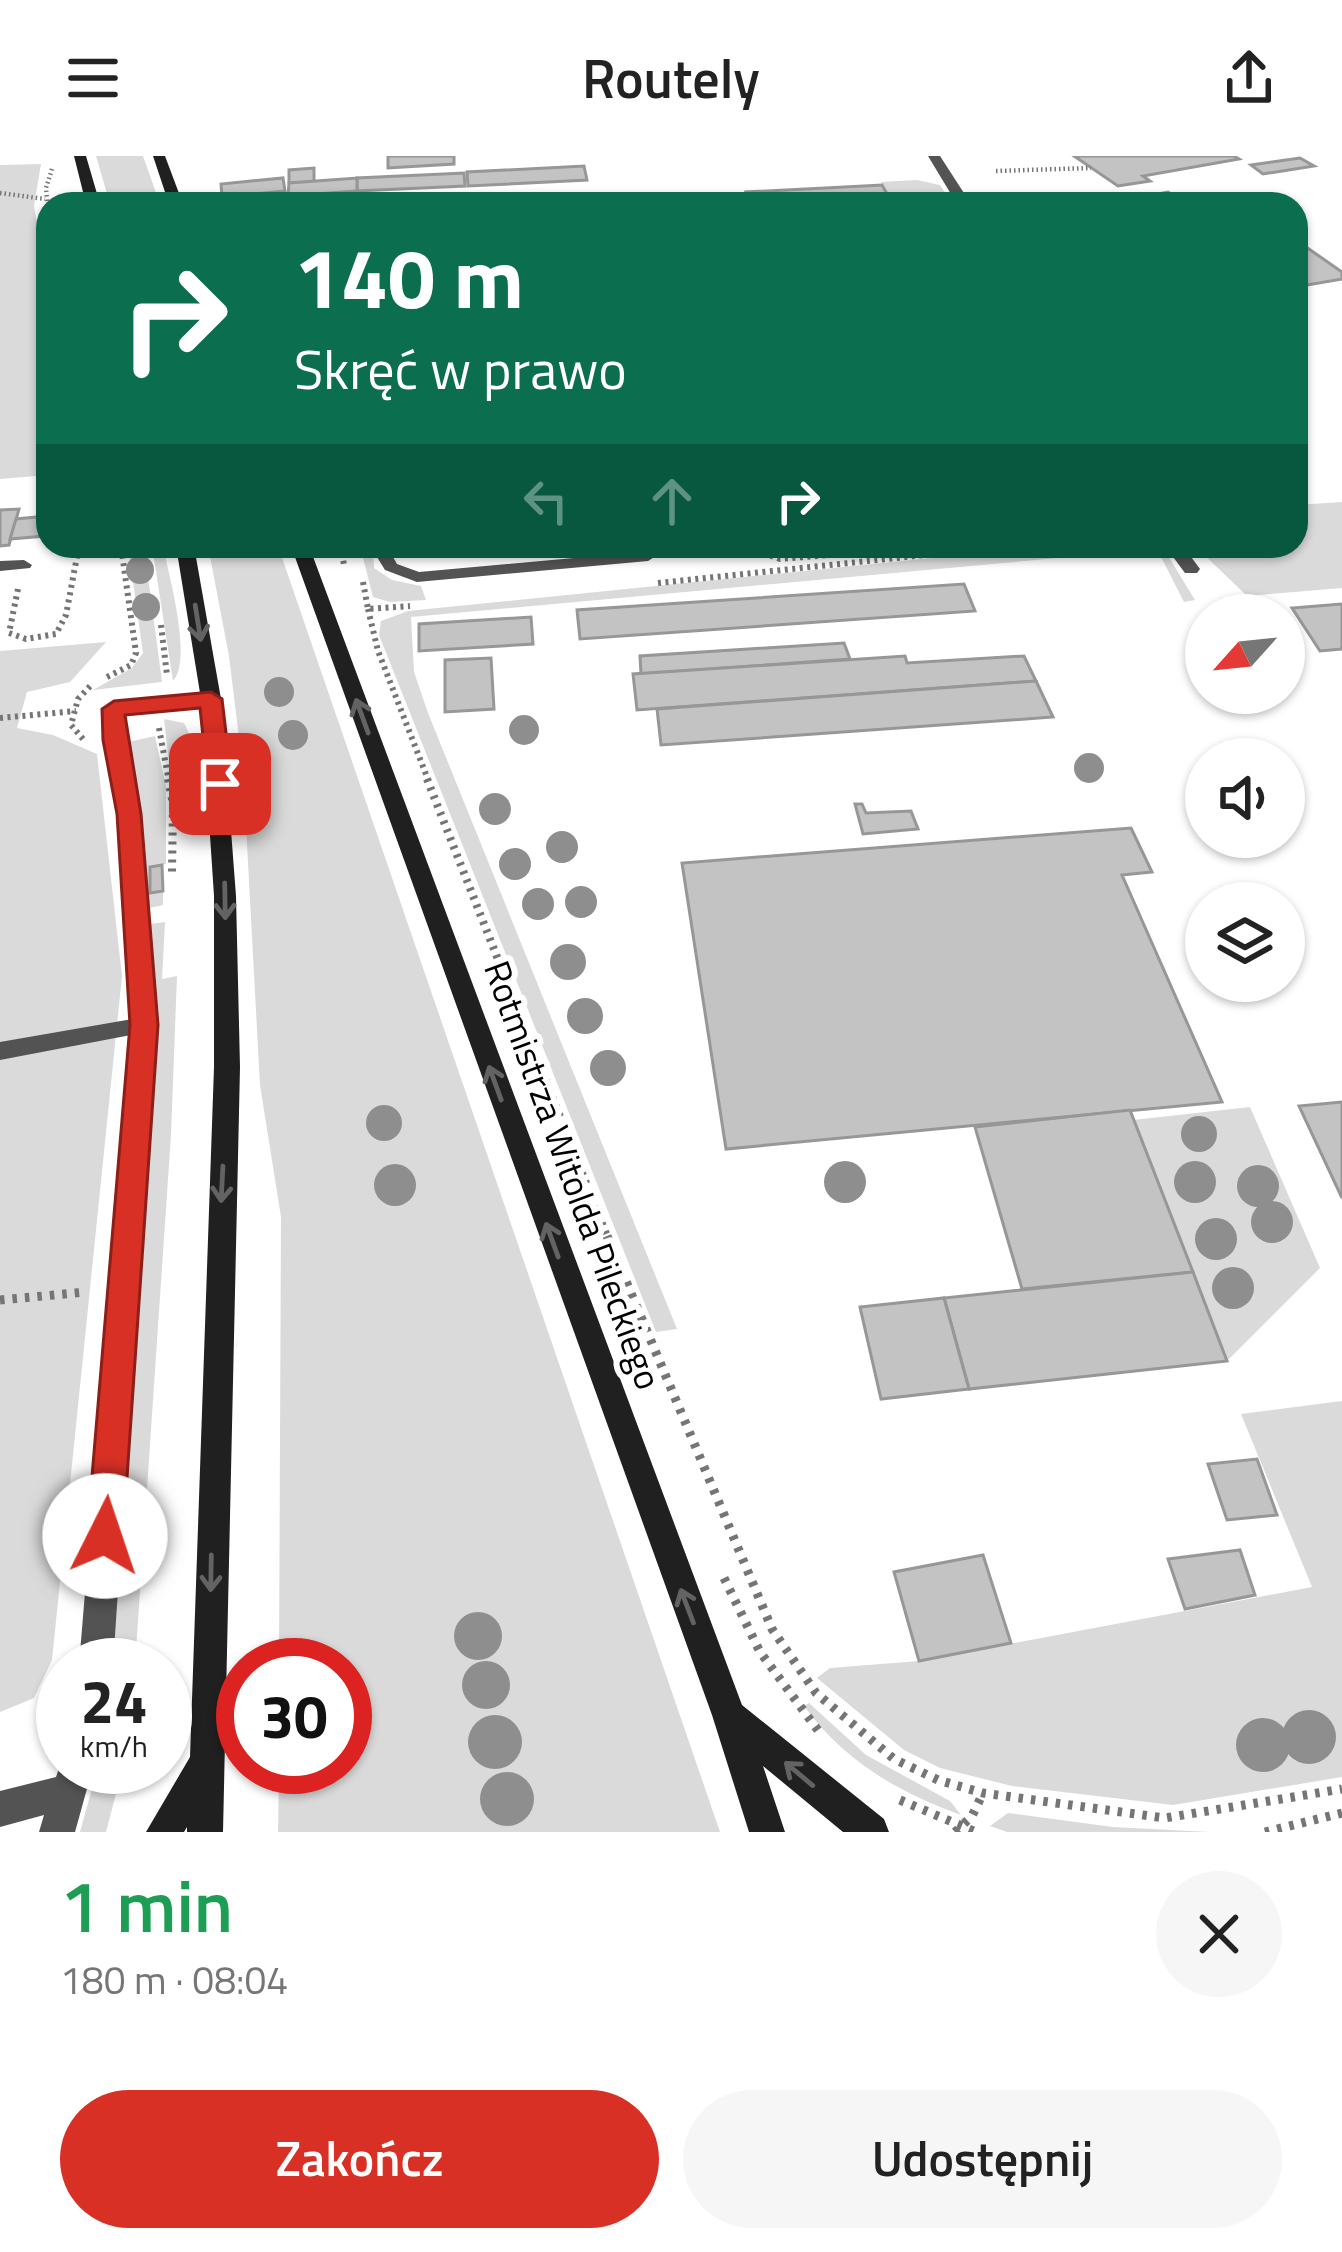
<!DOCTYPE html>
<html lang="pl">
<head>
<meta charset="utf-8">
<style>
	body { margin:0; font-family:"Titillium Web",sans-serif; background:#f6f6f6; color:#222; height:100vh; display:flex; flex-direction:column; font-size:45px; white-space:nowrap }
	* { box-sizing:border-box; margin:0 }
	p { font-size:39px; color:#767676 }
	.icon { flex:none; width:66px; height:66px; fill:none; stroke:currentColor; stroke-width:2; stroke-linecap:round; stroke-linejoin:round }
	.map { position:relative; height:1676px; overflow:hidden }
	.sheet { display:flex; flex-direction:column; background:#fff; flex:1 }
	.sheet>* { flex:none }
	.banner { position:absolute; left:36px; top:36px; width:1272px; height:366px; border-radius:36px; box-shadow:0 3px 9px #0004; background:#0b6e4f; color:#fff; overflow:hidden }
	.needle { width:78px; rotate:243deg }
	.controls { position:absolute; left:1185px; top:438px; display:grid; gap:24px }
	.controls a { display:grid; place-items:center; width:120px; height:120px; border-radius:50%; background:#fff; box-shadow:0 3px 9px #0004; font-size:60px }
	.speed { position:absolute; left:36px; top:1482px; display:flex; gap:24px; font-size:60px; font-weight:700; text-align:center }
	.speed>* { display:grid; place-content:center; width:156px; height:156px; border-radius:50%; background:#fff; box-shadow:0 3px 9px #0004; line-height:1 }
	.speed small { font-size:30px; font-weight:400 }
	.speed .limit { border:18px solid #d22; background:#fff; color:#111 }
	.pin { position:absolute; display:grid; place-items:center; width:102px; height:102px; color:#fff; margin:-51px; border-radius:24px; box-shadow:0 6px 18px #0006 }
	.me { position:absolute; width:132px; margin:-66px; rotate:4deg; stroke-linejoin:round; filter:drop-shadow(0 0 9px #0008) }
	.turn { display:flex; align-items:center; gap:42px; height:252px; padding:0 60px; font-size:54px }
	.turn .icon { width:156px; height:156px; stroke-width:2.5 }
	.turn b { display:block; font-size:84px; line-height:102px }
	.lanes { display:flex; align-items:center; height:114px; padding:0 60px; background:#0003; justify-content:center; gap:60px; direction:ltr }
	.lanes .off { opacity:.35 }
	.round { display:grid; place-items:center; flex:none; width:126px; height:126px; border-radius:63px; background:#f6f6f6 }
	.headline { display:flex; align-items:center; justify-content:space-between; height:204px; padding:0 60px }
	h1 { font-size:72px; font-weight:600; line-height:90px; color:#1e9e55 }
	.button { display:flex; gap:24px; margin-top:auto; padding:24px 60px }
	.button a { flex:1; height:138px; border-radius:72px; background:#d93025; color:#fff; font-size:48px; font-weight:600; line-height:138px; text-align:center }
	.button a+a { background:#f6f6f6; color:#222 }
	header { display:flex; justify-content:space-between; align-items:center; height:156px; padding:0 60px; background:#fff; font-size:54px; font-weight:600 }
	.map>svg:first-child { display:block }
	.green { fill:#dadada }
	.building { fill:#c3c3c3; stroke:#979797; stroke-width:3 }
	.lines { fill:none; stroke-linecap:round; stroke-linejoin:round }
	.path-far3 { stroke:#757575; stroke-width:4.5; stroke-dasharray:1.5 3; stroke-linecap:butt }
	.path-far2 { stroke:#757575; stroke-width:6; stroke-dasharray:3 4.5; stroke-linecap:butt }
	.path-far1 { stroke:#757575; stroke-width:8; stroke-dasharray:3 6; stroke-linecap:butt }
	.path { stroke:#757575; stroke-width:9; stroke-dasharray:4.5 8; stroke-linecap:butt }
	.lane { fill:#535353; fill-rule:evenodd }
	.street { fill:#535353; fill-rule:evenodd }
	.secondary { fill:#202020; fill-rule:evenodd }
	.tree { fill:#8e8e8e }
	.oneway { stroke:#636363 }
	.route { fill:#d93025; stroke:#8d1f18; stroke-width:3 }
	.labels { text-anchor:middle; stroke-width:12; stroke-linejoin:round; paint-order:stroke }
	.street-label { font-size:36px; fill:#000; stroke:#fff }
</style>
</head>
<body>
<header><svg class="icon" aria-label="menu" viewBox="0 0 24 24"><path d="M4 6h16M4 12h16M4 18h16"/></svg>Routely<svg class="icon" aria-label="share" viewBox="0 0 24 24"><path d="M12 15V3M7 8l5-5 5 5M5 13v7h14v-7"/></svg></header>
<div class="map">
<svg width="1342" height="1676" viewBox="0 0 1342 1676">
	<rect width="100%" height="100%" fill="#fff"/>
	<g class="green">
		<polygon points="96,0 143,0 160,48 110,48"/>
		<polygon points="41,8 34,50 48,131 48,319 0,323 0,9"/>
		<polygon points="917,24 940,29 952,48 893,48 881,26"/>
		<polygon points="1342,346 1342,432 1247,440 1195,390 1296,390 1296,349"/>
		<polygon points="128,390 144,390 162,526 93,534 132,512 143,497"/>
		<path d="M152 390H163C169 420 193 505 173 525Z"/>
		<polygon points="208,390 278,390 720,1676 278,1676 279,1611 345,1611 345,1509 279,1509 281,1061 260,929 243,614 229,500"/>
		<polygon points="360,390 373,390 374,412 392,424 421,430 426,444 390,446 373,441"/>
		<polygon points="1051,390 1162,390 1195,444 1184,446 1157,393 411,461 414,516 428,557 677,1173 656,1176 379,479 381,465 408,455"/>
		<polygon points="106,486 70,526 27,536 17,572 53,579 97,598 122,820 52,1504 34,1542 0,1556 0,495"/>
		<path d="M164 563 184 567C199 592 189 629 184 657L175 659Z"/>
		<polygon points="155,580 166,630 166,708 150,711 150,737 163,735 163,749 150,752 128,586"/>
		<polygon points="165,766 162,823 177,820 171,979 135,1509 111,1509 158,883 150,768"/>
		<polygon points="1250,951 1320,1112 1227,1205 1133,964"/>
		<polygon points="1342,1245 1342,1621 1173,1649 1012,1630 940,1612 904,1594 817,1522 830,1512 919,1505 1312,1431 1241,1258"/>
		<path d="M809 1547 866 1599 950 1645 961 1659C898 1636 845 1606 804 1550Z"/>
		<polygon points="98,1611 123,1611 106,1676 80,1676"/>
		<polygon points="1008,1657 1113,1671 1210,1676 1007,1676 990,1670"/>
	</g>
	<g class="building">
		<polygon points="388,0 454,0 454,8 388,12"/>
		<polygon points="1074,0 1234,0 1239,3 1143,20 1150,25 1118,30"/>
		<polygon points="1300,2 1314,10 1263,18 1251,9"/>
		<polygon points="584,10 587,24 468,30 467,16"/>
		<polygon points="314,12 314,26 289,27 289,14"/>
		<polygon points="464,17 465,30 357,35 357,22"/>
		<polygon points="283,22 285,35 222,41 221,28"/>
		<polygon points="357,22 357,35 288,40 289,27"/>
		<polygon points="882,29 890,43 751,48 746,36"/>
		<polygon points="1168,36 1186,48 1143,48 1135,42"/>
		<polygon points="1296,84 1342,116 1342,123 1296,131"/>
		<polygon points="19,353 9,389 0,390 0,354"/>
		<polygon points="48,360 45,380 10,383 16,363"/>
		<polygon points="964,428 975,455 580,483 577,454"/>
		<polygon points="1342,448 1342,493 1320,495 1292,452"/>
		<polygon points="531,461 533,488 419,495 419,468"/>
		<polygon points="844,487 850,503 641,518 640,500"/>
		<polygon points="905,500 907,507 1024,500 1036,525 637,554 633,518"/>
		<polygon points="491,502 494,553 445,556 445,504"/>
		<polygon points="1036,525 1053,561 661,589 657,553"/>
		<polygon points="855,648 862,648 866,657 911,655 918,673 863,678"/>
		<polygon points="1131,672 1152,716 1122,719 1222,946 726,993 682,707"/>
		<polygon points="162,709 163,735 150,737 150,711"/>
		<polygon points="1342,946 1342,1042 1299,950"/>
		<polygon points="1130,954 1193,1116 1022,1133 975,971"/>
		<polygon points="1193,1116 1227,1205 969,1233 944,1142"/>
		<polygon points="944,1142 969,1233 881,1243 860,1151"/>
		<polygon points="1257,1303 1277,1359 1227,1364 1208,1308"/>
		<polygon points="1240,1394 1255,1439 1185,1453 1168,1403"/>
		<polygon points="983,1399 1011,1487 919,1505 894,1416"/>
	</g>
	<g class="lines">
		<g class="path-far3">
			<polyline points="996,15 1091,12"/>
			<polyline points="0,37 45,43"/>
			<polyline points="48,54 46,32 52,13"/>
		</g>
		<g class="path-far2">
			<polyline points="341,390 344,409"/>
			<polyline points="742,390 780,403 939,390"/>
			<polyline points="363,426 368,453 410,450"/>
			<polyline points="658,427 1011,390"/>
			<polyline points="18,433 9,477 26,483 56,478 66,459 79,390"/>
			<polyline points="368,453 378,495 429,626"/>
			<polyline points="161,469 167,519"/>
			<polyline points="107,521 131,509 136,497 121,390"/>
			<polyline points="0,562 76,555"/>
			<polyline points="159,572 169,626"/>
			<polyline points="83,583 71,569 78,543 93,527"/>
		</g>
		<g class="path-far1">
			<polyline points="168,623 173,648 172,718"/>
			<polyline points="427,623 608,1083"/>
		</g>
		<g class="path">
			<polyline points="607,1080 772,1473 816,1537 894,1603 938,1624 983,1637 1165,1662 1342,1633"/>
			<polyline points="0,1144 86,1136"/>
			<polyline points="724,1422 760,1496 820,1577"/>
			<polyline points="900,1644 976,1676"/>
			<polyline points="955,1676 972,1660 983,1637"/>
			<polyline points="1265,1676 1342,1657"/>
		</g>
		<g class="lane">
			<polygon points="379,390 395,390 393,401 397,408 419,416 640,396 639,390 655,390 656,400 648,405 417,426 385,414 377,401"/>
			<polygon points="24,404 32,409 30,412 0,415 0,405"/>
			<polygon points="211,537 220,543 217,547 114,559 105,553 114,547"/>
			<polygon points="144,861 152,863 155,869 152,875 0,904 0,886"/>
		</g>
		<g class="street">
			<polygon points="928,0 940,0 971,48 957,48"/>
			<polygon points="1165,390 1183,390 1200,413 1197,417 1185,417"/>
			<polygon points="114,546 124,553 124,584 140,658 156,869 113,1509 79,1509 132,869 118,658 104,584 104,553"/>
			<polygon points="63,1601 63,1611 93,1611 75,1676 39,1676 44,1659 0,1671 0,1635 56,1621"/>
		</g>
		<g class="secondary">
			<polygon points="74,0 86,0 100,48 86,48"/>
			<polygon points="153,0 165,0 183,48 169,48"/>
			<polygon points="176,390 194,390 221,543 236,740 240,911 223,1676 187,1676 187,1671 184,1676 146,1676 190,1601 214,911 214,740 201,543"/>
			<polygon points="291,390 309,390 742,1549 884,1663 889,1676 843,1676 763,1610 785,1676 749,1676 712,1559"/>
		</g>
	</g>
	<g class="tree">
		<circle cx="140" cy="414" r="14"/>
		<circle cx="146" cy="451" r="14"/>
		<circle cx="279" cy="536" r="15"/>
		<circle cx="524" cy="574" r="15"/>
		<circle cx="293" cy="579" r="15"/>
		<circle cx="1089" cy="612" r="15"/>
		<circle cx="495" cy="653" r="16"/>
		<circle cx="562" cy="691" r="16"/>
		<circle cx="515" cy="708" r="16"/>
		<circle cx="581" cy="746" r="16"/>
		<circle cx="538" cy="748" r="16"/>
		<circle cx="568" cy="806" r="18"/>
		<circle cx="585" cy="860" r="18"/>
		<circle cx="608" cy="912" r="18"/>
		<circle cx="384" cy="967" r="18"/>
		<circle cx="1199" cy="978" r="18"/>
		<circle cx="845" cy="1026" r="21"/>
		<circle cx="1195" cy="1026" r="21"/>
		<circle cx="395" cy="1029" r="21"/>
		<circle cx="1258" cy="1030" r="21"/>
		<circle cx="1272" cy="1066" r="21"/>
		<circle cx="1216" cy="1083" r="21"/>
		<circle cx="1233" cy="1132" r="21"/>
		<circle cx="478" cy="1480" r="24"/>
		<circle cx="486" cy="1529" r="24"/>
		<circle cx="1309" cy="1581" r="27"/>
		<circle cx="495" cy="1586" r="27"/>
		<circle cx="1263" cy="1589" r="27"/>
		<circle cx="507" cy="1643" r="27"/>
	</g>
	<defs><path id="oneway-shaft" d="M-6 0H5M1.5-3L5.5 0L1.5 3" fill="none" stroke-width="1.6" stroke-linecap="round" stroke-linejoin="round" transform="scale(3)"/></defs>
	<g class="oneway">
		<use href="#oneway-shaft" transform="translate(198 467) rotate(81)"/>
		<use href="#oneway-shaft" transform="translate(362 560) rotate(-110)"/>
		<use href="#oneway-shaft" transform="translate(225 745) rotate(89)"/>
		<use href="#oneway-shaft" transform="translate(495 927) rotate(-110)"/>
		<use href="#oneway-shaft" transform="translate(222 1028) rotate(93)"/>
		<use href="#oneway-shaft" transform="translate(552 1084) rotate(-110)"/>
		<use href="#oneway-shaft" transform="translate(211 1417) rotate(91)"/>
		<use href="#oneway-shaft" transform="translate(687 1450) rotate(-111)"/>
		<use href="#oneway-shaft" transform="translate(799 1618) rotate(-140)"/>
	</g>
	<polygon class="route" points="211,536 222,543 232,628 220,636 208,628 200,552 125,559 141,658 158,869 123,1380 118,1392 105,1398 93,1392 87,1380 130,869 117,658 103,584 102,553 114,545"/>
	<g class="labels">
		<g class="street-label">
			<text transform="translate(573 1019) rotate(70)" y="13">Rotmistrza Witolda Pileckiego</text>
		</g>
	</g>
</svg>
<div class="controls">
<a><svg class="needle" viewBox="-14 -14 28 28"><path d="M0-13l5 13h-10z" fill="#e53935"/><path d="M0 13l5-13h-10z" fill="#767676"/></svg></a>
<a><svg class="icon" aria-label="sound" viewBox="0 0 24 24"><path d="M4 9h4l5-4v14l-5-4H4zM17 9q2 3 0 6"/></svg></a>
<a><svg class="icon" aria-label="layers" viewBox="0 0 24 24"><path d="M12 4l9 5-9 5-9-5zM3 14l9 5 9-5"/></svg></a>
</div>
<div class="speed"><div>24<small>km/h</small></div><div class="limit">30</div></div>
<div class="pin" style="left:220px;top:628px;background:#d93025"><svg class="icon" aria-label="arrive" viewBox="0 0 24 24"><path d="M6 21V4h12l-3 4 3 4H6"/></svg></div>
<svg class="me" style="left:105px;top:1380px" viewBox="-20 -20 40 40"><circle r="19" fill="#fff"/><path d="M0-13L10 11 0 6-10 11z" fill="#d93025"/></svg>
<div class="banner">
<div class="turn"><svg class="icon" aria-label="right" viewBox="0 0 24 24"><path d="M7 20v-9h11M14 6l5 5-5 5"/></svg><div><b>140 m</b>Skręć w prawo</div></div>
<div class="lanes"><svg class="icon off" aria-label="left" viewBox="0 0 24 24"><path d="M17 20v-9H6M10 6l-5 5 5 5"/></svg><svg class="icon off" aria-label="ahead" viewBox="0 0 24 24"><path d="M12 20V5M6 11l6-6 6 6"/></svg><svg class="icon" aria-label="right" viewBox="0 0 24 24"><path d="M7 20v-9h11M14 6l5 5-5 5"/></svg></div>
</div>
</div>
<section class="sheet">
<div class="headline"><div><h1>1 min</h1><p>180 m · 08:04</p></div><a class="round"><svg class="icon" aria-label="close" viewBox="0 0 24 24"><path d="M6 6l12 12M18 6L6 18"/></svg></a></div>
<div class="button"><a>Zakończ</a><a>Udostępnij</a></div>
</section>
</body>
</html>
